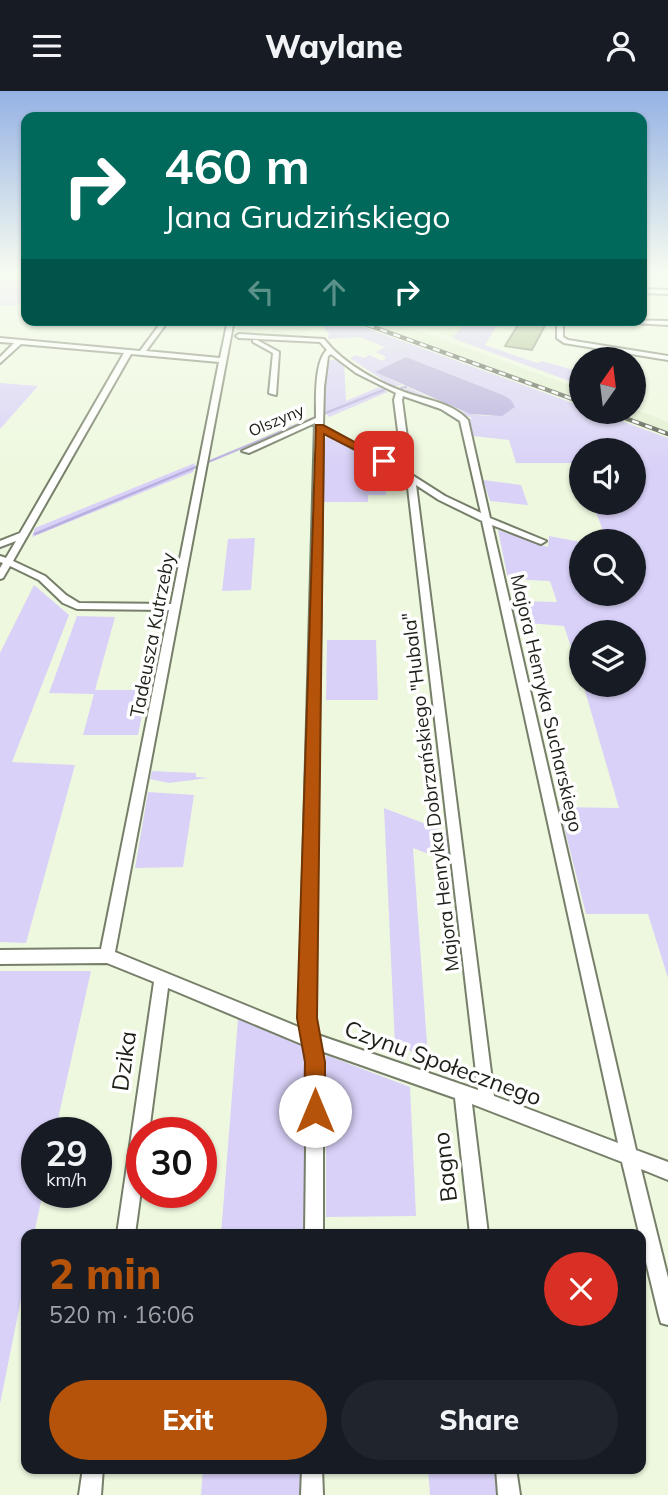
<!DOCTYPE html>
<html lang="en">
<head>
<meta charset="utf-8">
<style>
	body { margin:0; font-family:Mulish,sans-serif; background:#20242c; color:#f1f3f6; height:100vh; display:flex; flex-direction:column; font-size:26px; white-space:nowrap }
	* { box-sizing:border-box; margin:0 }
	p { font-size:23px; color:#9ea1a6 }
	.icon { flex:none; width:38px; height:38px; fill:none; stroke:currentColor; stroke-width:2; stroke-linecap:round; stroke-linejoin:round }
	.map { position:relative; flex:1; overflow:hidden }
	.sheet { position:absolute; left:21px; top:1138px; width:625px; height:245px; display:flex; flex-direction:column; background:#171b24; border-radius:14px; box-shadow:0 2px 5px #0004 }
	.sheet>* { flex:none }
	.guide { position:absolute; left:21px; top:21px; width:626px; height:214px; border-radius:14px; box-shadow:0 2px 5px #0004; background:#00695c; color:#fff; overflow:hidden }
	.needle { width:46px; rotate:14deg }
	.controls { position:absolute; left:569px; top:256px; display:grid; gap:14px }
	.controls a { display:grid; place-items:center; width:77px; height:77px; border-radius:50%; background:#171b24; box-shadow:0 2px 5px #0004; font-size:35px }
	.speed { position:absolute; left:21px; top:1026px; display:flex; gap:14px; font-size:35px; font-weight:700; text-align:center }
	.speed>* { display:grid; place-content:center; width:91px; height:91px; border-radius:50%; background:#171b24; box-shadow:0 2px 5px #0004; line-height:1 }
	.speed small { font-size:18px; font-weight:400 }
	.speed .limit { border:10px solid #d22; background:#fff; color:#111 }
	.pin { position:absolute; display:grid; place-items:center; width:60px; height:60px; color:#fff; margin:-30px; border-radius:14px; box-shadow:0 4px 10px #0006 }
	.me { position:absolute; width:77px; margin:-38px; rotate:0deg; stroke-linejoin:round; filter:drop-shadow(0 0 5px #0008) }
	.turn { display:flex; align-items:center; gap:24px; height:147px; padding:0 28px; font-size:32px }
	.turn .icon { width:91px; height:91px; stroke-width:2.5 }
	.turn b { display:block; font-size:49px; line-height:60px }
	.lanes { display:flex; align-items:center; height:66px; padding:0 28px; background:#0003; justify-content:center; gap:35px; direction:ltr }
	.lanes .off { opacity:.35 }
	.round { display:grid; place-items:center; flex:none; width:74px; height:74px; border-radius:37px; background:#20242c }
	.head { display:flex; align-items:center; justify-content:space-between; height:119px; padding:0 28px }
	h1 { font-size:42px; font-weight:800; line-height:52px; color:#b45309 }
	.cta { display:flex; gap:14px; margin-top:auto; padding:14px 28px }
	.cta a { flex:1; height:80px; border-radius:42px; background:#b45309; color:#fff; font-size:28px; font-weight:800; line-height:80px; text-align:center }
	.cta a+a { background:#20242c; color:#f1f3f6 }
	header { display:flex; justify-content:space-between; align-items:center; height:91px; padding:0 28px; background:#171b24; font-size:32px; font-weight:800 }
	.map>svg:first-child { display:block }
	.built { fill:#e2f0d0 }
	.green { fill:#d9d1f8 }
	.water { fill:#b9afdf }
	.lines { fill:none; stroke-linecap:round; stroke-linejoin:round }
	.stream { stroke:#b9afdf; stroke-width:2.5 }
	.building { fill:#b0c493; stroke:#89927b; stroke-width:2 }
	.street-casing { stroke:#767f69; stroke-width:4 }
	.street { fill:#fff; fill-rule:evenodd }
	.rail-casing { stroke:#565b4e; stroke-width:4.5 }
	.rail { stroke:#fff; stroke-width:2.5; stroke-dasharray:7; stroke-linecap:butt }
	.route { fill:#b45309; stroke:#753606; stroke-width:2 }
	.labels { text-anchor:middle; stroke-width:7; stroke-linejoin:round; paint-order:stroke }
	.far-street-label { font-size:16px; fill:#1c2017; stroke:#fff }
	.street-label { font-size:19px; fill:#1c2017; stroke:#fff }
	.near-street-label { font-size:23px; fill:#1c2017; stroke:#fff }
</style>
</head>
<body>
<header><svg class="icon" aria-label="menu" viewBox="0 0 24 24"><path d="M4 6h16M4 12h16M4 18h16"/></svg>Waylane<svg class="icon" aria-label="person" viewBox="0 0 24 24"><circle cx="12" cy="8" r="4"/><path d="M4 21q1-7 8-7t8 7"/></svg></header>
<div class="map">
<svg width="668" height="1404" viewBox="0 0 668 1404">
	<rect width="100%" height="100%" fill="#eef8df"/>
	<g class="built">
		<polygon points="246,229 283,229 309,239 299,244 245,244 237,241 238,232"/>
		<polygon points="351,229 387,229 570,294 581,298 581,314"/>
		<polygon points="407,229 468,229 452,247"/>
		<polygon points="634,318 668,331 668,346 598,320 634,320"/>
	</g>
	<g class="green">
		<polygon points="0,188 26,188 26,206 16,215 0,215"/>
		<path d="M325 229H344L581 315V320H594L668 347V887L648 823H586L559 716 619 717 583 593H634V541H581V586L564 535 517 531 513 510 557 511 550 490 508 488 498 439 548 456 549 445 581 451V502H634V450H607L592 411H634V359H581V384L576 372H516L509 349 473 345 469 329 472 327 403 298 409 297C439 311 485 339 515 316L503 304 406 266 376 281 402 294 393 296 350 267 356 264 364 267 369 264 383 270 386 266 376 261 385 256 360 246 328 248 329 243 320 232Z"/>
		<polygon points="468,229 500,229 485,254 537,272 542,270 581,281 581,290 575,292 564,288 452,247"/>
		<path d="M329 269 344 270 346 310 379 296 388 301 329 326C318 312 324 285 329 269Z"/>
		<polygon points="0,292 38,295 0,338"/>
		<polygon points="327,345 383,374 386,404 368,404 368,411 320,411 321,354"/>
		<polygon points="195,372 193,381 32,446 35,437"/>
		<polygon points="483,389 521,394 528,414 490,410"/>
		<polygon points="255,447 251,499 222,500 228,448"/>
		<polygon points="34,494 69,524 12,671 75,674 26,852 0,851 0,562"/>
		<polygon points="77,525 115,526 95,599 147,599 138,644 83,644 94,603 49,602"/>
		<polygon points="327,549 376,549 378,609 326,609"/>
		<polygon points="152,680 196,682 196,686 208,687 169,692 150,688"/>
		<polygon points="148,701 194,704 183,776 135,777"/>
		<polygon points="384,717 449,742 449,763 454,765 455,773 413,757 428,967 395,954"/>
		<polygon points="0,880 91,880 55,1041 37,1041 37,1101 43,1101 34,1143 26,1143 26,1183 0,1313"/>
		<polygon points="238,928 305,955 304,1143 221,1143"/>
		<polygon points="326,964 410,996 416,1125 326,1126"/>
		<polygon points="203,1377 300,1377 300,1404 201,1404"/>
		<polygon points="428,1377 494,1377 497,1404 430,1404"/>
	</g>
	<polygon class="water" points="406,266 503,304 511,309 515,316 502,325 470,323 375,281"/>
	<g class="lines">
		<g class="stream">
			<polyline points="3,263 7,258"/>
			<polyline points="401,297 406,296"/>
			<polyline points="323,323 384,299"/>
			<polyline points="35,443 316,326"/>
			<polyline points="0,457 10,453"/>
		</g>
	</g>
	<polygon class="building" points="521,229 548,229 532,259 505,255"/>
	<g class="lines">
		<defs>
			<g id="street">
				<polygon points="642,198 668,199 668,203 642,202"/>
				<path d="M163 229H169L146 260 220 267 228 229H234L115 861 301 937 299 927 315 332 249 362 242 360 316 327C316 311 314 270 327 259L320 251 239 247 236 245 239 243 324 248C344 274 382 294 413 304 432 310 453 313 468 329L490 427 546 450 541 453 538 452 492 434 636 1059 668 1071V1089L641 1078 668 1187V1234L661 1232 659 1225 622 1071 472 1013 488 1143H470L455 1007 321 960 323 971V1143H305L307 971 304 954 168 897 149 1041H142V1092L135 1143H117L154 891 107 872 0 873V859L101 858 169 519 77 518 63 512 39 489 10 475 3 487 0 488V477L3 472 0 471V465L6 467 16 450 0 456V450L20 442 124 262 21 253 0 272V266L14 252 0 251V247L140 260ZM131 263 219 271 171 513 79 512 66 504 45 485 13 470ZM331 263 356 282 396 302 394 309 403 379 323 335 324 296 328 265ZM403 305 441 318 460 330 481 422 445 405 412 384 402 309ZM323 341 381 372 407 388 478 999 318 944 315 927ZM416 394 439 409 482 430 618 1052 494 1005Z"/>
				<polygon points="557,229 563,229 563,246 568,249 668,265 668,269 564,252 557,247"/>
				<polygon points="611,229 668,230 668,234 614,231"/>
				<polygon points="253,249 257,249 279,261 276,304 269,302 273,262 253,251"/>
				<polygon points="83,1377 103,1377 101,1404 79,1404"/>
				<polygon points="302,1377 322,1377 323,1404 301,1404"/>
				<polygon points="496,1377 516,1377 520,1404 498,1404"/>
			</g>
		</defs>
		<use href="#street" class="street-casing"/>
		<use href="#street" class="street"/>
		<defs>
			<g id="rail">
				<polyline points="354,229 581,311"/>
				<polyline points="606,320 668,343"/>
			</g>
		</defs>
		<use href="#rail" class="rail-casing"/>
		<use href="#rail" class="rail"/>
	</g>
	<linearGradient id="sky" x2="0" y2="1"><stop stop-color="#95b2e4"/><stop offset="0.48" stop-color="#f7fcf1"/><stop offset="1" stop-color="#f7fcf1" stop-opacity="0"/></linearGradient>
	<rect width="668" height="378" fill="url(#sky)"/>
	<polygon class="route" points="316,334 323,334 390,370 381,372 324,343 317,927 325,971 325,1020 322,1028 315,1031 307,1028 304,1020 305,971 297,927"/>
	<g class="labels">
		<g class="far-street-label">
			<text transform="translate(276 329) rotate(-23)" y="6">Olszyny</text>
		</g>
		<g class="street-label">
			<text transform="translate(152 544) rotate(-79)" y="7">Tadeusza Kutrzeby</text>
			<text transform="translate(547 612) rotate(77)" y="7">Majora Henryka Sucharskiego</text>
			<text transform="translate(430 701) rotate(-97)" y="7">Majora Henryka Dobrzańskiego "Hubala"</text>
		</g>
		<g class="near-street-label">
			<text transform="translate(124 970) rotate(-82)" y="8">Dzika</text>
			<text transform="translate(443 972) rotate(20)" y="8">Czynu Społecznego</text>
			<text transform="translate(445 1076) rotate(-97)" y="8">Bagno</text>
		</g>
	</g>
</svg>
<div class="controls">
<a><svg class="needle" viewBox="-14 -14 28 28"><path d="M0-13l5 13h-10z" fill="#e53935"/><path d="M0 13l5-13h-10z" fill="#9ea1a6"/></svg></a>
<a><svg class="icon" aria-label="sound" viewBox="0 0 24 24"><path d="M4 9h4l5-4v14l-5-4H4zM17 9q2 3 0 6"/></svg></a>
<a><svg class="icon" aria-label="search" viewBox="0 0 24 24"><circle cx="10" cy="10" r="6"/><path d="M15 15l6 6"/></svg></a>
<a><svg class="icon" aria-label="layers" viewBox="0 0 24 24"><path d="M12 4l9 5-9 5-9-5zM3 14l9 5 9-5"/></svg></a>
</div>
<div class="speed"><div>29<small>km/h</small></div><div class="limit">30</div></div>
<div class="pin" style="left:384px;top:370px;background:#d93025"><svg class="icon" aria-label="arrive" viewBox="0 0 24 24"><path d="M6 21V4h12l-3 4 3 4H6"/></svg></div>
<svg class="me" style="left:315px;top:1020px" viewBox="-20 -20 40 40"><circle r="19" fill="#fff"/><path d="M0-13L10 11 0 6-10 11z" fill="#b45309"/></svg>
<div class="guide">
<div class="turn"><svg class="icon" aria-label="right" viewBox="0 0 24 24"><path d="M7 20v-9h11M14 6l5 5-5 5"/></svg><div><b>460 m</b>Jana Grudzińskiego</div></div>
<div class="lanes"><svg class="icon off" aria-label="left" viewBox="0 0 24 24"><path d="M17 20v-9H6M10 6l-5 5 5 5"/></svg><svg class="icon off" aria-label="ahead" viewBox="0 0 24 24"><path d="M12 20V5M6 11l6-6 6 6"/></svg><svg class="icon" aria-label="right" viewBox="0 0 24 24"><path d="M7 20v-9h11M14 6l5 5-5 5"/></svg></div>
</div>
<section class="sheet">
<div class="head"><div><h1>2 min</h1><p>520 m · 16:06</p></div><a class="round" style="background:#d93025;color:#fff"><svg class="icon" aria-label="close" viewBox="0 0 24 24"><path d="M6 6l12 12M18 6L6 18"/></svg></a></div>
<div class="cta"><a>Exit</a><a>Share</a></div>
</section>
</div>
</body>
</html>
